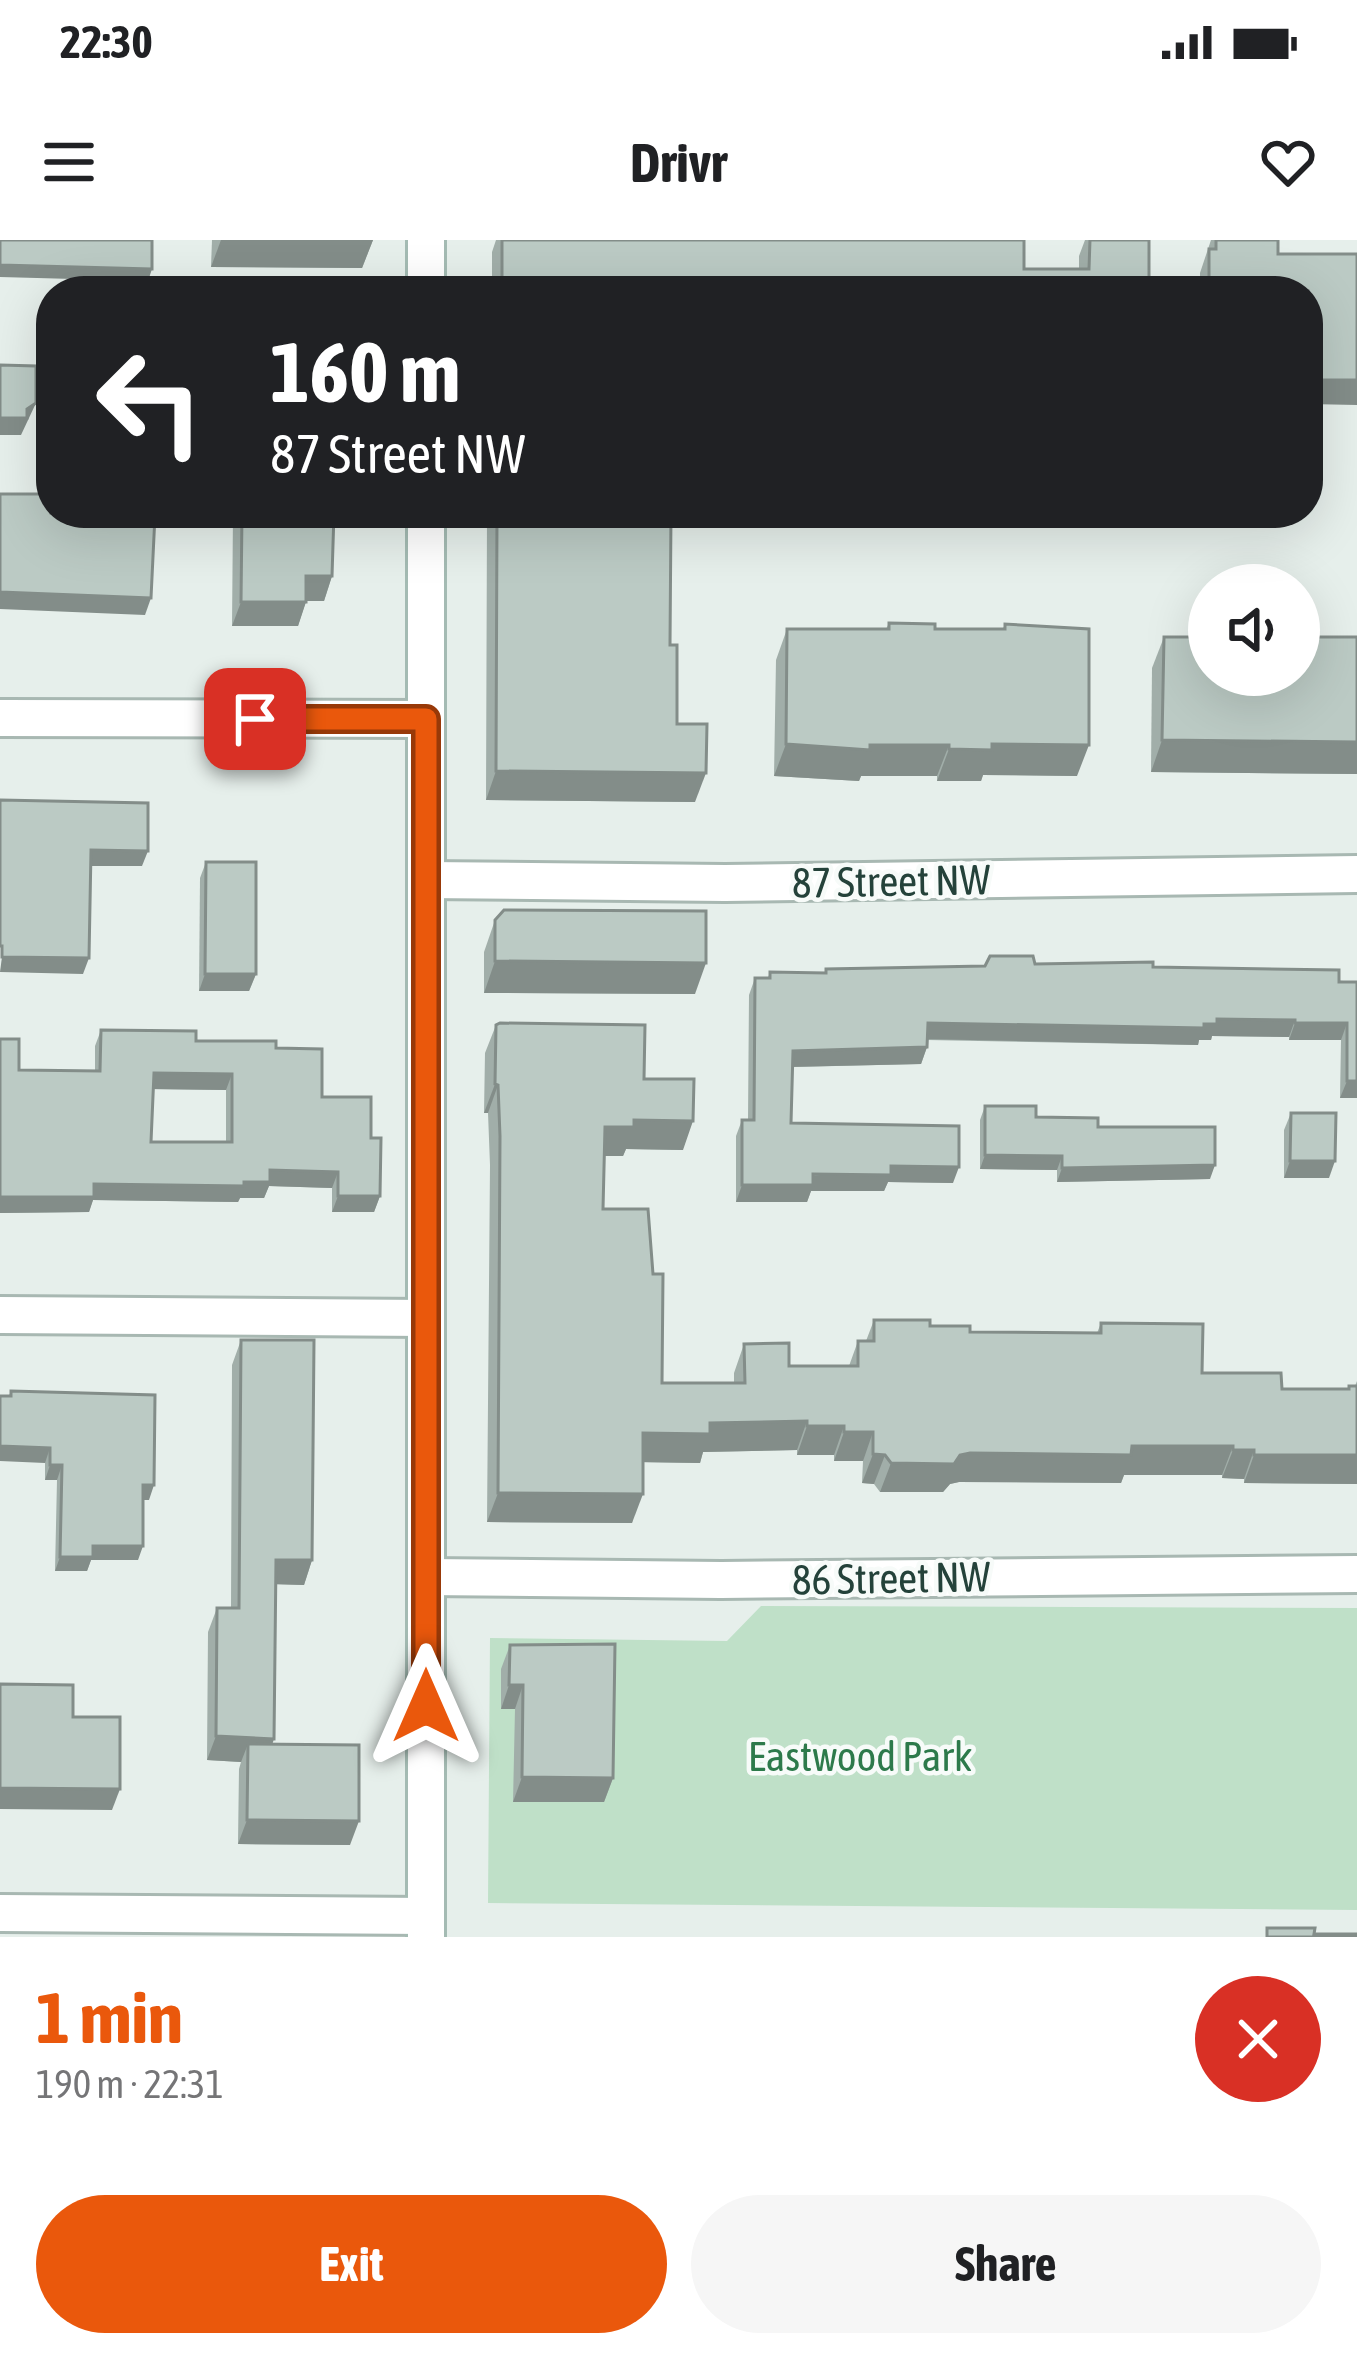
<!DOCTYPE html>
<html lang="en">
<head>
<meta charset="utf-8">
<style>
	body { margin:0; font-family:"Asap Condensed",sans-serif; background:#f6f6f6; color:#202124; height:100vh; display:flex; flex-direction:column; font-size:45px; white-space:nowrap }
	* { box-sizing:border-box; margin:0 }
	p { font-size:39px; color:#757577 }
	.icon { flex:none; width:66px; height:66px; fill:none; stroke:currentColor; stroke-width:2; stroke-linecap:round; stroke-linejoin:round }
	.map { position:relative; height:1697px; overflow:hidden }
	.sheet { display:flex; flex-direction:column; background:#fff; flex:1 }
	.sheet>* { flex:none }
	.hud { position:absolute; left:36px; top:36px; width:1287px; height:252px; border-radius:48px; box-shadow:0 12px 48px #0002; background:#202124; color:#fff; overflow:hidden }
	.buttons { position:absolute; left:1188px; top:324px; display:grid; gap:24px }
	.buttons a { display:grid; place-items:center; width:132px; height:132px; border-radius:50%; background:#fff; box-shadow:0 12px 48px #0002; font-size:60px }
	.pin { position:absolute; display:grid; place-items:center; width:102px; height:102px; color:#fff; margin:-51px; border-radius:24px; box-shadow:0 6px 18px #0006 }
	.me { position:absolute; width:132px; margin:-66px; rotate:0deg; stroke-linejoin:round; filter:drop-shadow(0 0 9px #0008) }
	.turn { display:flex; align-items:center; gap:42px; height:252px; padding:0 36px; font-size:54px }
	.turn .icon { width:156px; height:156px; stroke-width:2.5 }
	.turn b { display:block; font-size:84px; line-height:102px }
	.round { display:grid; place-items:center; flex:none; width:126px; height:126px; border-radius:63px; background:#f6f6f6 }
	.overview { display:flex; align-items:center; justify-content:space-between; height:204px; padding:0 36px }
	h1 { font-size:72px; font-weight:700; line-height:90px; color:#ea580c }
	.cta { display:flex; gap:24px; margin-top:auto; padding:24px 36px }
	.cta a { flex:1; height:138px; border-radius:72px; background:#ea580c; color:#fff; font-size:48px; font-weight:700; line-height:138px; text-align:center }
	.cta a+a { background:#f6f6f6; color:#202124 }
	.status { display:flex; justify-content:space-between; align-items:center; height:84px; padding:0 60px; background:#fff; direction:ltr }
	.status svg { height:33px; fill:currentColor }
	header { display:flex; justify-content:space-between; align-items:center; height:156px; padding:0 36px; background:#fff; font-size:54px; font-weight:700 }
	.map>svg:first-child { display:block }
	.green { fill:#bfe0c8 }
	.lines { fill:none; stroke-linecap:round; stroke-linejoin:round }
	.street-casing { stroke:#a8b8b2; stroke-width:42 }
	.secondary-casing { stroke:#a4bbb3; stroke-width:42 }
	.street { stroke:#fff; stroke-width:36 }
	.secondary { stroke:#fff; stroke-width:36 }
	.wall { fill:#a1aea9; fill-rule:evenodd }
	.shaded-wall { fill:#838d89 }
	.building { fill:#bbcac4; stroke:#838d89; stroke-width:3; fill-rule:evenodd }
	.route-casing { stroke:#983908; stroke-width:30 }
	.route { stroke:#ea580c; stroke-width:21 }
	.labels { text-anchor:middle; stroke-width:9; stroke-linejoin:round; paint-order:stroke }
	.street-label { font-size:42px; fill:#24423a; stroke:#f7fbf9 }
	.park-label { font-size:42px; fill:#2d7a4b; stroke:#f7fbf9 }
</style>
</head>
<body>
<div class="status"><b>22:30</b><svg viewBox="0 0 49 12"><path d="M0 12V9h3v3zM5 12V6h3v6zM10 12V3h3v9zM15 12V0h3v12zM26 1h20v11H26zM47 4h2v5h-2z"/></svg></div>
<header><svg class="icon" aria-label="menu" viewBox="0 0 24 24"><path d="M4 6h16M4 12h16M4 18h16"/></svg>Drivr<svg class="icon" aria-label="heart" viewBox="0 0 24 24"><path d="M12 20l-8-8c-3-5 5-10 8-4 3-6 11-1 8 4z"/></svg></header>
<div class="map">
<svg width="1357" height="1697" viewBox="0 0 1357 1697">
	<rect width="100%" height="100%" fill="#e6efeb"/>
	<polygon class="green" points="761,1366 1357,1368 1357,1670 488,1663 490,1398 727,1401"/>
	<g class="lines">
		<defs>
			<g id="street">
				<polyline points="0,478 426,479"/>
				<polyline points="426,640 725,643 1357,634"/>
				<polyline points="0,1075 426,1078"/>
				<polyline points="426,1337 721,1340 1357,1334"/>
				<polyline points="0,1673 426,1676"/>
			</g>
			<g id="secondary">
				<polyline points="426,0 426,51"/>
				<polyline points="426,273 426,1697"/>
			</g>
		</defs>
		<use href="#street" class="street-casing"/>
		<use href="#secondary" class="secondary-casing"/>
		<use href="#street" class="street"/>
		<use href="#secondary" class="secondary"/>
	</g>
	<g class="wall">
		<polygon points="212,0 373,0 362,28 211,27"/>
		<polygon points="496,0 1024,0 1024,29 1079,29 1079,16 1085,0 1149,0 1149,51 492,51 492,12"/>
		<polygon points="1211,0 1278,0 1278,14 1308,51 1200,51 1200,33"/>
		<polygon points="233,273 334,273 332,336 324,361 306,361 298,386 232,386"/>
		<polygon points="487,273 671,273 670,405 677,484 695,562 486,560"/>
		<polygon points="889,383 935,389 1003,389 1005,384 1077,536 983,535 981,541 937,541 937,536 861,536 859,541 774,536 776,420 787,389 886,389"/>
		<polygon points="1164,397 1357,397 1357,534 1151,532 1152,428"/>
		<polygon points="206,622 256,734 249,751 199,751 200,638"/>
		<polygon points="495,680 695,754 484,753 484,712"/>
		<polygon points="1035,724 1153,727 1357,742 1357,858 1340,858 1341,800 1289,800 1289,797 1212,796 1211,800 1199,800 1198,805 927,800 927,807 921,824 793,827 791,883 953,943 888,942 884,951 811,951 807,962 736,962 736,896 742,880 748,880 749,755 755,738 768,738 770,732 825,733 826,729"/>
		<polygon points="496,785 644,839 683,910 626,909 623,916 604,916 603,969 662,1143 734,1143 734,1133 744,1104 789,1126 849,1126 858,1101 866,1101 874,1080 970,1092 1097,1093 1101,1083 1202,1133 1282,1149 1348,1149 1349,1146 1355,1146 1357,1141 1357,1244 1244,1243 1244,1239 1222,1238 1222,1235 1124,1235 1121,1243 959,1242 950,1244 943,1252 880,1252 874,1244 862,1243 863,1221 834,1221 834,1215 797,1215 797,1210 703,1212 700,1223 643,1222 632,1283 487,1282 490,925 488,873 484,873 485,813"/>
		<path d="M101 790 276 808 322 857 371 898 380 956 374 972H332V948L269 946 264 958H240L238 962 93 960 89 972 0 973V799L19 830 95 831V806ZM153 849 226 850V902H151Z"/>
		<polygon points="985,866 1098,887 1210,939 1057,942 1057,930 980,929 980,880"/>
		<polygon points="1291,873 1329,938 1284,938 1284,890"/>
		<polygon points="241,1100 312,1320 304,1345 276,1344 272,1504 350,1605 238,1604 239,1529 241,1522 207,1520 208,1392 217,1368 231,1368 232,1125"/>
		<polygon points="11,1151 149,1260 143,1260 138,1320 91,1320 87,1331 55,1331 57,1240 45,1240 45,1223 9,1156"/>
		<polygon points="510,1405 613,1538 604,1562 513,1562 515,1469 501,1469 501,1429"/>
	</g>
	<g class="shaded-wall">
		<polygon points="221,0 373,0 362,28 211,27"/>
		<polygon points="0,25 152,29 148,41 0,37"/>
		<polygon points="502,39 542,39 537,51 498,51"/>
		<polygon points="1308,140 1357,140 1357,165 1308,164"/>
		<polygon points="36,163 21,195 0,195 0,178 27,169"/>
		<polygon points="306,336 332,336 324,361 298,361"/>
		<polygon points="0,352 151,358 145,375 0,369"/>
		<polygon points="241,362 306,362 298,386 232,386"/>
		<polygon points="1162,500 1357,502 1357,534 1151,532"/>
		<polygon points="786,504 870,505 949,505 937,536 861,536 859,541 774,536"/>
		<polygon points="992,504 1089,505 1077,536 983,535 981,541 937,541 949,509"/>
		<polygon points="496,531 706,533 695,562 486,560"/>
		<polygon points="91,610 148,611 142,626 85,626"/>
		<polygon points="2,717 89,718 83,734 0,732"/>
		<polygon points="495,721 706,723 695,754 484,753"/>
		<polygon points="205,734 256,734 249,751 199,751"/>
		<polygon points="1217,779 1295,780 1289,797 1212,796 1211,800 1199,800 1198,805 922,799 928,783"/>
		<polygon points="1295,783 1347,783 1341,800 1289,800"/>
		<polygon points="927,807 921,824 787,827 793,811"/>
		<polygon points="154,833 232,834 226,850 148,849"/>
		<polygon points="1347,841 1357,841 1357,858 1340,858"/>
		<polygon points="495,844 498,845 488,873 484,873"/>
		<polygon points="634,880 693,881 683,910 626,909 623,916 594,916 605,887"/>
		<polygon points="985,915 1062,916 1057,930 980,929"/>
		<polygon points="1290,921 1335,921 1329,938 1284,938"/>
		<polygon points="1215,925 1210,939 1057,942 1062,928"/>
		<polygon points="891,926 959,927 953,943 888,942 884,951 811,951 807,962 736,962 742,945"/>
		<polygon points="270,930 338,932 332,948 269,946 264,958 240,958 238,962 93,960 89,972 0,973 0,957 94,944 244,942"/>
		<polygon points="338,956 380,956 374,972 332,972"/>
		<polygon points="807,1181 797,1210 703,1212 700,1223 632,1222 643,1193 710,1183"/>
		<polygon points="807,1186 844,1186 834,1215 797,1215"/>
		<polygon points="844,1192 873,1192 863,1221 834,1221"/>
		<polygon points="0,1206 50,1208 45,1223 0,1221"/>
		<polygon points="1132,1206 1233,1206 1222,1235 1124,1235 1121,1243 959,1242 950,1244 943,1252 880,1252 891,1223 970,1213"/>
		<polygon points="1233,1210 1254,1210 1244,1239 1222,1238"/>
		<polygon points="873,1214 885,1215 874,1244 862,1243"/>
		<polygon points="1254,1215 1357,1215 1357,1244 1244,1243"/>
		<polygon points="50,1225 62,1225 57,1240 45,1240"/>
		<polygon points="143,1245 154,1245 149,1260 138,1260"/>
		<polygon points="498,1253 643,1254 632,1283 487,1282"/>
		<polygon points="93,1306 143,1306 138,1320 91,1320 87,1331 55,1331 60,1317"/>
		<polygon points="276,1320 312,1320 304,1345 267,1344"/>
		<polygon points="509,1445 523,1445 515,1469 501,1469"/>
		<polygon points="216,1496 274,1499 266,1523 248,1504 241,1522 207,1520"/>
		<polygon points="522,1537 613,1538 604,1562 513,1562"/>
		<polygon points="0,1548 120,1549 112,1570 0,1569"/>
		<polygon points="247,1580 359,1581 350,1605 238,1604"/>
	</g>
	<g class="building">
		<polygon points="0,0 152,0 152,29 0,25"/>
		<polygon points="502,0 1024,0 1024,29 1089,29 1090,0 1149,0 1149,51 542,51 542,39 502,39"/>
		<polygon points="1216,0 1278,0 1278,14 1357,14 1357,140 1308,140 1308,51 1209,51 1209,9 1216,9"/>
		<polygon points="0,125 36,126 36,163 27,169 27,178 0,178"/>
		<polygon points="0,254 51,254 51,273 140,273 140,275 155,275 151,358 0,352"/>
		<polygon points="242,273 334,273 332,336 306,336 306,362 241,362"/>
		<polygon points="497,273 671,273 670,405 677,405 677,484 707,484 706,533 496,531"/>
		<polygon points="889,383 935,384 935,389 1005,389 1005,384 1089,389 1089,505 992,504 992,510 949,509 949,505 870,505 870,510 786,504 787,389 889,389"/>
		<polygon points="1164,397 1209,397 1209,435 1299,435 1299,397 1357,397 1357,502 1162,500"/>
		<polygon points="0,560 148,563 148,611 91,610 89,718 2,717 2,706 0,706"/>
		<polygon points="206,622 256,622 256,734 205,734"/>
		<polygon points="504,670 706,671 706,723 495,721 495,680"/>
		<polygon points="990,716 1033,716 1035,724 1153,722 1153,727 1339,730 1339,742 1357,742 1357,841 1347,841 1347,783 1295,783 1295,780 1217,779 1217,784 1204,784 1204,788 928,783 927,807 793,811 791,883 959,886 959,927 891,926 891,935 813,934 813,945 742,945 742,880 754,880 755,738 770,738 770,732 826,733 826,729 985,726"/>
		<polygon points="500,783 645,785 644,839 694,839 693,881 634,880 634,887 605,887 603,969 648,969 653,1034 663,1034 662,1143 745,1143 744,1104 789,1103 789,1126 858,1126 858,1101 874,1101 874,1080 930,1080 930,1086 970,1086 970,1092 1101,1093 1101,1083 1203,1084 1202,1133 1281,1133 1282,1149 1349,1149 1349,1146 1357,1146 1357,1215 1254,1215 1254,1210 1233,1210 1233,1206 1132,1206 1131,1215 970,1213 960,1215 954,1224 891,1223 885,1215 873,1214 873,1192 844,1192 844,1186 807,1186 807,1181 710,1183 710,1194 643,1193 643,1254 498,1253 500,896 498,845 495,844 496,785"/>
		<path d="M101 790 196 791V801H276V808L322 809V857H371V898H381L380 956H338V932L270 930V942H244V946L94 944V957H0V799H19V830L100 831ZM154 833 232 834V902H151Z"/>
		<polygon points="985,866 1036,866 1036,877 1098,878 1098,887 1215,887 1215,925 1062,928 1062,916 985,915"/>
		<polygon points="1291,873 1336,873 1335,921 1290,921"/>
		<polygon points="241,1100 314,1100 312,1320 276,1320 274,1499 216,1496 217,1368 239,1368"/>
		<polygon points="11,1151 155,1155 154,1245 143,1245 143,1306 93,1306 93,1317 60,1317 62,1225 50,1225 50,1208 0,1206 0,1156 11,1156"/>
		<polygon points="615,1404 613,1538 522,1537 523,1445 509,1445 510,1405"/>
		<polygon points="0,1444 73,1445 73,1477 120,1477 120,1549 0,1548"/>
		<polygon points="248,1504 359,1505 359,1581 247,1580"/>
		<polygon points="1267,1688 1315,1688 1314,1694 1357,1694 1357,1697 1267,1697"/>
	</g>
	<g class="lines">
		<defs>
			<polyline id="route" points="255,479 426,479 426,1466"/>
		</defs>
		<use href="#route" class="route-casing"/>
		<use href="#route" class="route"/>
	</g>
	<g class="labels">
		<g class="street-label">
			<text transform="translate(891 641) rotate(-1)" y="15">87 Street NW</text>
			<text transform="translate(891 1338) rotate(-1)" y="15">86 Street NW</text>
		</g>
		<g class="park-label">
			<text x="860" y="1531">Eastwood Park</text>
		</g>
	</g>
</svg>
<div class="buttons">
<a><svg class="icon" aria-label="sound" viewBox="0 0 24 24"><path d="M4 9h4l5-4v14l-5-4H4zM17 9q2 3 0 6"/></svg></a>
</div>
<div class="pin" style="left:255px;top:479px;background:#d93025"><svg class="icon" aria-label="arrive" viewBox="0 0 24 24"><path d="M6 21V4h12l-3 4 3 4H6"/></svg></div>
<svg class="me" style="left:426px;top:1466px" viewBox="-20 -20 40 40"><path d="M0-17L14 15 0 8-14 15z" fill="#ea580c" stroke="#fff" stroke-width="4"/></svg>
<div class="hud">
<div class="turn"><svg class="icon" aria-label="left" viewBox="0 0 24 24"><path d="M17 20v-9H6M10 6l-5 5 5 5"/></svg><div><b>160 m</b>87 Street NW</div></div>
</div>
</div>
<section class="sheet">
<div class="overview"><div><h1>1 min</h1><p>190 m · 22:31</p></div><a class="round" style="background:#d93025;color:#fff"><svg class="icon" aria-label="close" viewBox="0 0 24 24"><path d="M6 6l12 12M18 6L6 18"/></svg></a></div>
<div class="cta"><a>Exit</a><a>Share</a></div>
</section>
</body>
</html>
